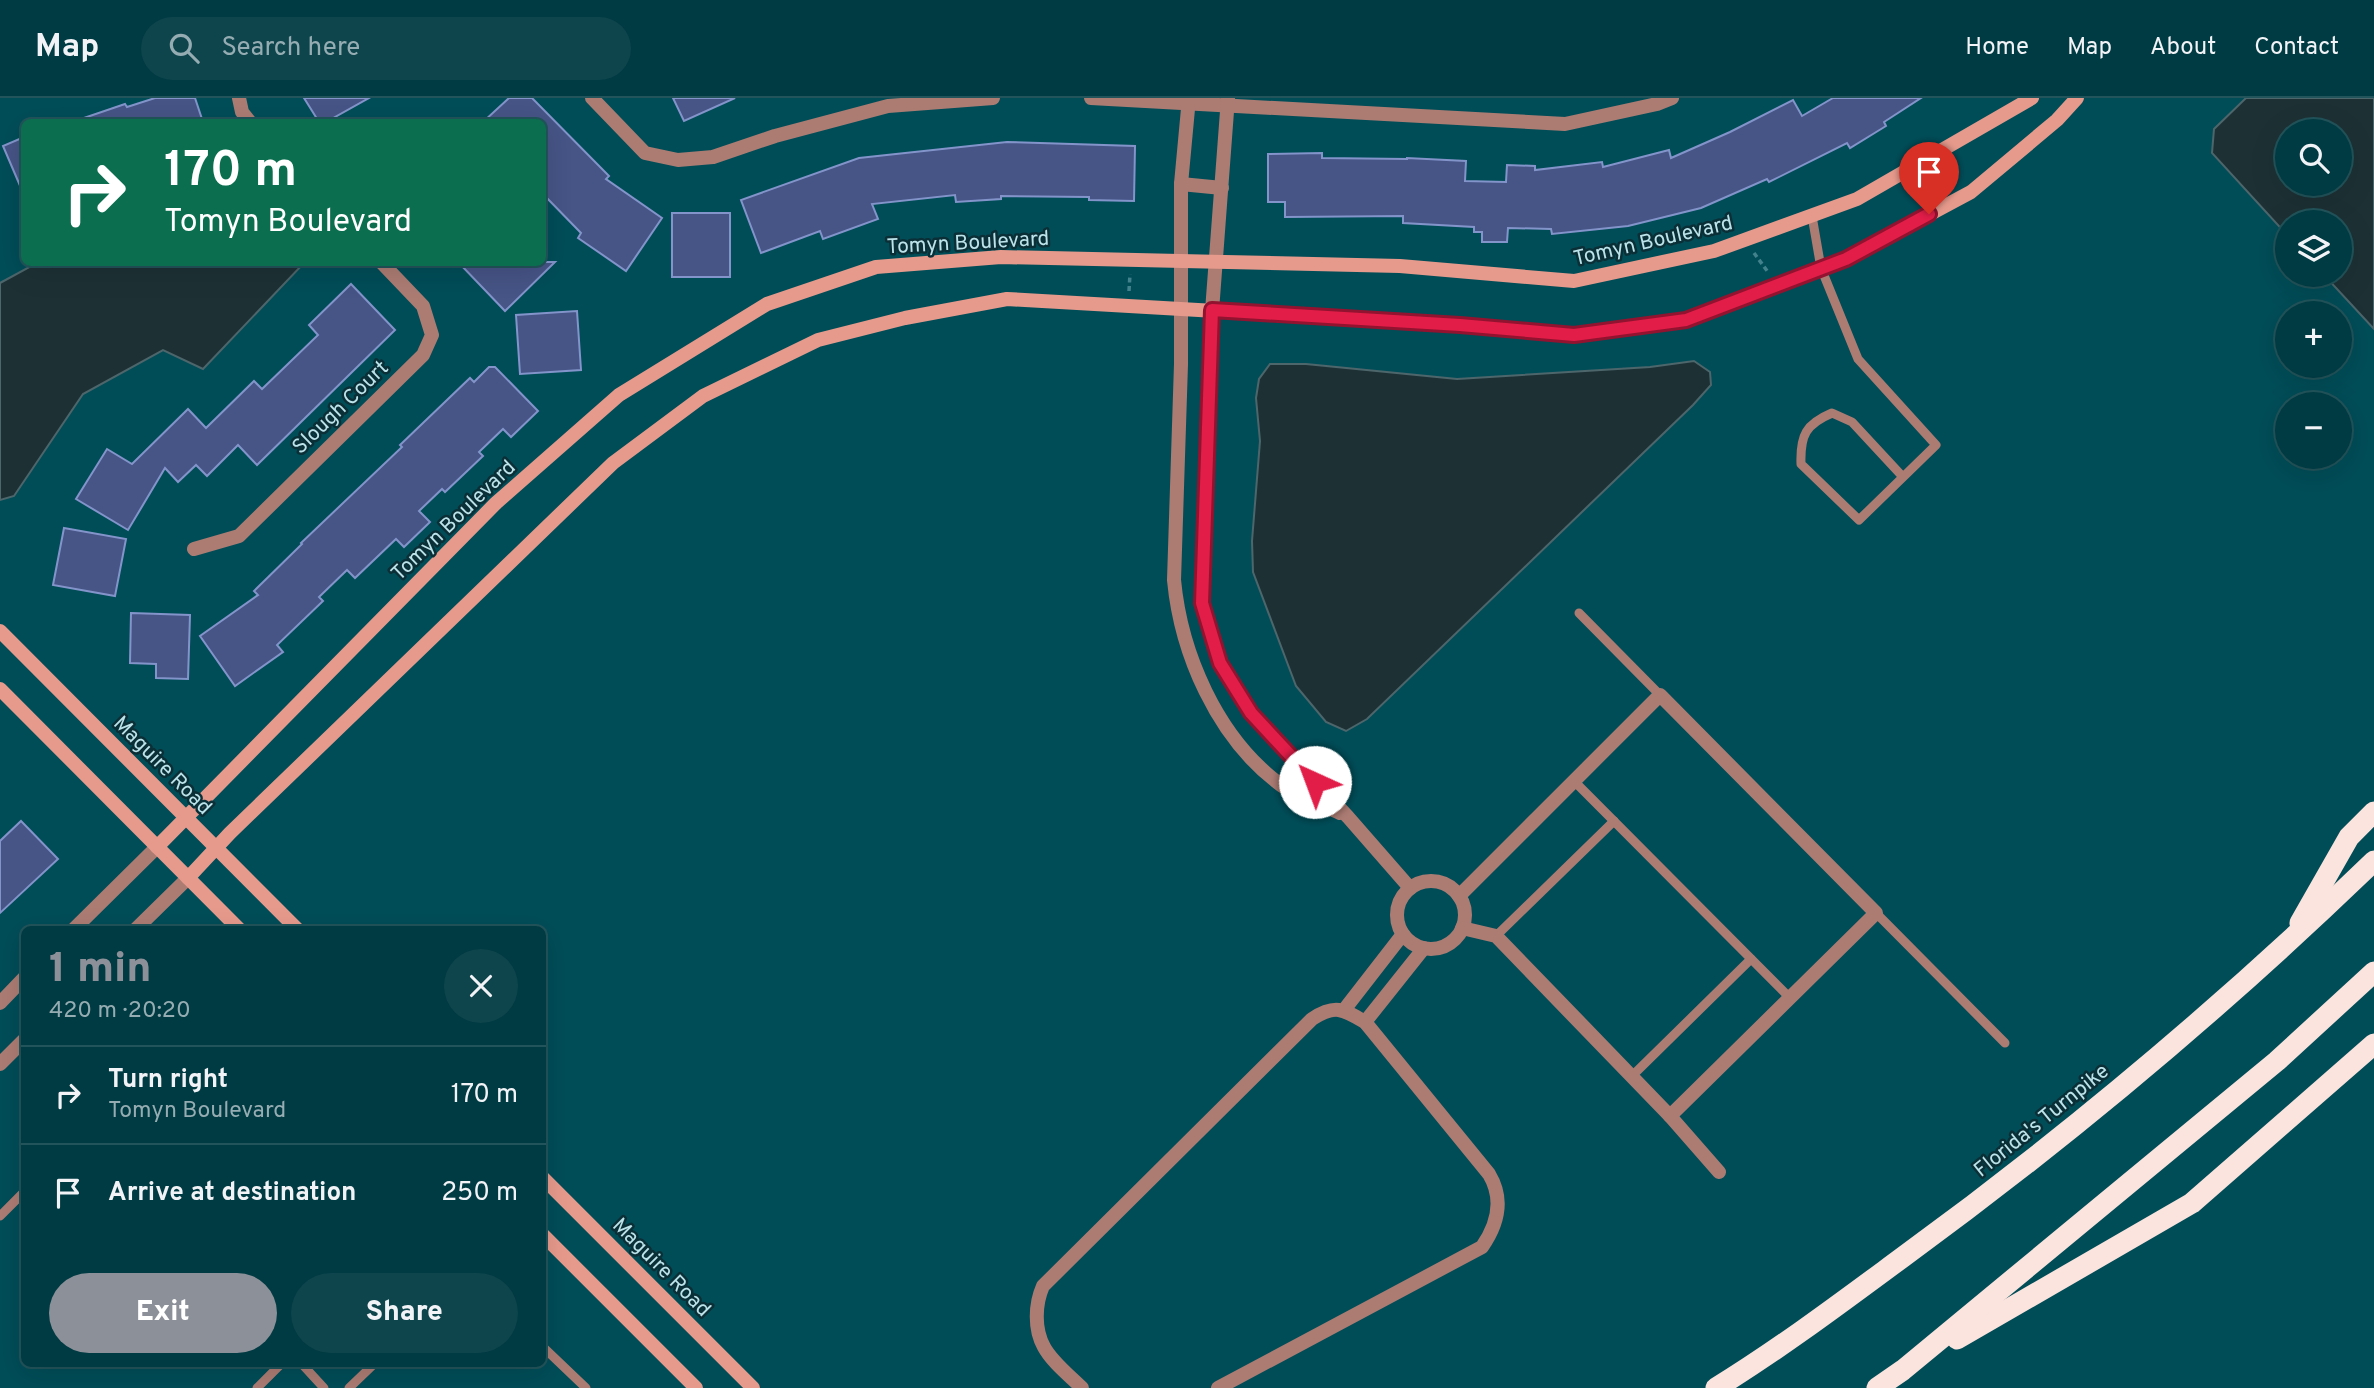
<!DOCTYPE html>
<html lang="en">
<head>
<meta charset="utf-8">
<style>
	body { margin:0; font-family:Overpass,sans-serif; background:#0e454d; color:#f1f3f6; height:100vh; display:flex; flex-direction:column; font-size:26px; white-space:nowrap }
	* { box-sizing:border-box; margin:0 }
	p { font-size:23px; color:#95adb2 }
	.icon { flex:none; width:38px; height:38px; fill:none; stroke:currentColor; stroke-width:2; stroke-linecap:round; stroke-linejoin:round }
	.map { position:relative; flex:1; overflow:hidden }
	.panel { position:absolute; left:21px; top:828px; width:525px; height:441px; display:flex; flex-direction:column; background:#003a42; border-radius:10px; box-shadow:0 7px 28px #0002,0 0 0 2px #22545b }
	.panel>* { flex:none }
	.guide { position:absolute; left:21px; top:21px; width:525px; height:147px; border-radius:10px; box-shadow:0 7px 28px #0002,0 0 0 2px #22545b; background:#0b6e4f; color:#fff; overflow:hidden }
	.tools { position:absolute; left:2275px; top:21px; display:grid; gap:14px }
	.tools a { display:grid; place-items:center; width:77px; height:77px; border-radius:50%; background:#003a42; box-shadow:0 7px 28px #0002,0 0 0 2px #22545b; font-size:35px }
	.pin { position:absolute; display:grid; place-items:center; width:60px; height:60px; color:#fff; margin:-72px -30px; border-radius:50% 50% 50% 0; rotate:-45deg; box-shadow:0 0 7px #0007 }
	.pin .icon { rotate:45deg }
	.me { position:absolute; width:77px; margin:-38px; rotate:317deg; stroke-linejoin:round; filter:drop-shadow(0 0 5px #0008) }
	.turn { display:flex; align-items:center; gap:24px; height:147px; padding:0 28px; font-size:32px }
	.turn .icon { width:91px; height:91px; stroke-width:2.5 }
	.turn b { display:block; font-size:49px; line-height:60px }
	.round { display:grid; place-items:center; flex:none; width:74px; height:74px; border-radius:37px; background:#0e454d }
	.overview { display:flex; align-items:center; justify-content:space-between; height:119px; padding:0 28px }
	h1 { font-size:42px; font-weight:800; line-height:52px; color:#8c9099 }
	.button { display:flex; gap:14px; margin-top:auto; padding:14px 28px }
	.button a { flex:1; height:80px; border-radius:42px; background:#8c9099; color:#fff; font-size:28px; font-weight:800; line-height:80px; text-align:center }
	.button a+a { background:#0e454d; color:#f1f3f6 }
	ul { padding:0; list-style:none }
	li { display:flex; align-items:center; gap:21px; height:98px; padding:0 28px; border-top:2px solid #22545b }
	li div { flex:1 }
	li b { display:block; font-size:26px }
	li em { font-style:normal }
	header { display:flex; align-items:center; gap:42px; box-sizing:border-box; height:98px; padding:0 35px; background:#003a42; border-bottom:2px solid #22545b }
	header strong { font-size:33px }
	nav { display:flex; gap:38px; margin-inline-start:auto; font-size:24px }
	.search { width:490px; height:63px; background:#0e454d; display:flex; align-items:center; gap:18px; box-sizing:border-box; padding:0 24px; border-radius:38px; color:#95adb2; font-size:26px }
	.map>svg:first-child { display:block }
	.water { fill:#1d3135; stroke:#4d666b; stroke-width:2; fill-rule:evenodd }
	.building { fill:#465486; stroke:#8394ca; stroke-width:2 }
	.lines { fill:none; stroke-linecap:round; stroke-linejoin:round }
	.path { stroke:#42828c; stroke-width:3.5; stroke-dasharray:5 3.5; stroke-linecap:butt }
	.lane { stroke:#ac7c73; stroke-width:9 }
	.street { stroke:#ac7c73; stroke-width:14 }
	.secondary { stroke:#e69a8c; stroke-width:14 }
	.highway { stroke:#fbe3de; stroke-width:21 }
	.route-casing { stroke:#92132f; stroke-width:18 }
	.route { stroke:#e11d48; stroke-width:12 }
	.labels { text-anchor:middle; stroke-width:5; stroke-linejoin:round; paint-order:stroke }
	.street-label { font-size:21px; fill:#bce2ea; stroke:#0b2f36 }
</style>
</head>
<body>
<header>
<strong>Map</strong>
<div class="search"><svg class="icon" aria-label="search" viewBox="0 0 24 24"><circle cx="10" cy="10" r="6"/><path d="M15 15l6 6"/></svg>Search here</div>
<nav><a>Home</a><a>Map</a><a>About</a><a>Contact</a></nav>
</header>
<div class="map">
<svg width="2374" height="1290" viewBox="0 0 2374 1290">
	<rect width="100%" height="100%" fill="#004d58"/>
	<g class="water">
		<path d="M2246 0H2374V231L2324 177H2340V124H2287V137L2212 55 2214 31ZM2287 33H2340V86H2287Z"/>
		<polygon points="37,165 37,164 304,165 203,271 163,252 83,296 14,398 0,402 0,185"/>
		<polygon points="1694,263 1710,274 1711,287 1693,307 1367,621 1346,633 1326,624 1296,588 1253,474 1252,443 1260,343 1256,300 1259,281 1270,266 1306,266 1457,281 1650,269"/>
	</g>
	<g class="building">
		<polygon points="155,0 195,0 203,24 78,24 78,22 125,6 127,9"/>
		<polygon points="304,0 369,0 326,24 319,24"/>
		<polygon points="509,0 532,0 609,78 606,81 662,120 626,173 578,140 581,135 542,95 542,24 483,24"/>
		<polygon points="673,0 735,0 684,23"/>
		<polygon points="1833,0 1921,0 1884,24 1886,28 1850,50 1847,45 1769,84 1767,81 1701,110 1628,128 1552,136 1551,131 1508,130 1507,144 1482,144 1482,134 1474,134 1474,129 1403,125 1403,118 1285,119 1285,104 1268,104 1268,56 1322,55 1322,60 1407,61 1407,60 1466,63 1465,83 1506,84 1507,67 1535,68 1535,72 1602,64 1603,69 1669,52 1671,60 1730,34 1793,2 1802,18"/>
		<polygon points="24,39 24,97 3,48"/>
		<polygon points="1007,44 1135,48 1134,103 1089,102 1089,99 1001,98 1001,101 956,104 955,97 872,106 878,121 823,141 820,133 761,155 741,102 859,60"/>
		<rect x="672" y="115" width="58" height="64"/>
		<polygon points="458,164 555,164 505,213"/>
		<polygon points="351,186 395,232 257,367 238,347 207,378 196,367 178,384 165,370 128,432 76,401 107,351 132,366 188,311 206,330 254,283 262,291 318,237 309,227"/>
		<polygon points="577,213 581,272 520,276 516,217"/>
		<polygon points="489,269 495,269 538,313 511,339 503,331 479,354 483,358 445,394 442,391 419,413 430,424 404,449 396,441 355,480 347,472 319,499 323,503 277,547 283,554 235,588 200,538 258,497 254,493 302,446 301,445 402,349 400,347 470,280 474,284"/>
		<polygon points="64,430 126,441 115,498 53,487"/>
		<polygon points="131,515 190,517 188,581 156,580 156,566 130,565"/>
		<polygon points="21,723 58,761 0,815 0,743"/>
	</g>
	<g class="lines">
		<g class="path">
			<polyline points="1754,155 1768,174"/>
			<polyline points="1129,193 1130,176"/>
		</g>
		<g class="lane">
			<path d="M1812 118 1821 170 1858 261 1936 347 1859 422 1801 366C1800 337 1806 326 1832 315L1852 324 1903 379"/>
			<polyline points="1579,515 1660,597"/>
			<polyline points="1574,683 1790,900"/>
			<polyline points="1876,815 2005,945"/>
			<polyline points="1496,838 1614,723"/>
			<polyline points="1631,979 1751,861"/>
			<polyline points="0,1118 24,1094"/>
			<polyline points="542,1248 586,1290"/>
			<polyline points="301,1265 324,1290"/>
			<polyline points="257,1290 282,1265"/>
			<polyline points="349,1290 375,1265"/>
		</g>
		<g class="street">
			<polyline points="239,0 242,14 250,24"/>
			<polyline points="592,0 645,55 678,62 713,59 775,38 888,8 993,0"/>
			<polyline points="1091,0 1565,26 1657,6 1672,0"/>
			<path d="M1189 0 1181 86V266L1174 482C1181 556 1217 638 1277 684 1294 698 1320 706 1340 715"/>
			<polyline points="1228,0 1212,213 1202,505 1220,565 1251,615 1348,719 1410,790"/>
			<polyline points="1181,86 1222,90"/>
			<polyline points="194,451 239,438 423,257 432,237 423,208 381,164"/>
			<circle cx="1431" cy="817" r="34"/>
			<polyline points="1459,798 1660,597 1876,815 1670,1018"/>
			<polyline points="1462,830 1496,838 1670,1018 1719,1074"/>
			<polyline points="74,831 157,749"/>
			<polyline points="136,831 188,780"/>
			<polyline points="0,905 24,880"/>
			<polyline points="1344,912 1403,836"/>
			<polyline points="1365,924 1424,850"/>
			<polyline points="0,966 24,942"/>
			<path d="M1082 1290C1070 1278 1052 1264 1044 1249 1034 1231 1035 1206 1043 1188L1312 921C1335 906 1343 911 1365 924L1489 1076C1504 1101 1498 1126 1482 1149L1218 1290"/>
		</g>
		<g class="secondary">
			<polyline points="0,533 297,831"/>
			<polyline points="0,591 239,831"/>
			<polyline points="157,749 496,405 619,297 767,206 876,169 1001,159 1400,168 1574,183 1714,153 1857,101 2032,0"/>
			<polyline points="188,780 230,735 613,365 703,298 818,242 905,220 1007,201 1460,227 1574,237 1687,222 1846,161 1971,94 2057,22 2077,0"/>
			<polyline points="542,1079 753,1290"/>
			<polyline points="542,1136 696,1290"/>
		</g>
		<g class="highway">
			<polyline points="2300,825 2349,739 2374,714"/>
			<polyline points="1957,1241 2192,1105 2374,946"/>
			<path d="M1716 1290C1781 1250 1842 1204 1903 1159 2069 1038 2226 906 2374 763"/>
			<polyline points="1877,1290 1903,1272 2277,963 2374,874"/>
		</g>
	</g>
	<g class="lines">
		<defs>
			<polyline id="route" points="1315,684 1251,615 1220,565 1202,505 1212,212 1460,227 1574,237 1686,222 1846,161 1929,116"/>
		</defs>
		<use href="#route" class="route-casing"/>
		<use href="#route" class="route"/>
	</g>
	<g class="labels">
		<g class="street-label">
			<text transform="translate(1653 142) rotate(-13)" y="7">Tomyn Boulevard</text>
			<text transform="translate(968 144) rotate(-3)" y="7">Tomyn Boulevard</text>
			<text transform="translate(340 309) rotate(-44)" y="7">Slough Court</text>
			<text transform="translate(453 422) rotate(-44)" y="7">Tomyn Boulevard</text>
			<text transform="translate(163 667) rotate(45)" y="7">Maguire Road</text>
			<text transform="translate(2041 1022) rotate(-39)" y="7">Florida's Turnpike</text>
			<text transform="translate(662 1169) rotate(45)" y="7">Maguire Road</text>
		</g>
	</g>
</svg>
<div class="tools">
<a><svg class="icon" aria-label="search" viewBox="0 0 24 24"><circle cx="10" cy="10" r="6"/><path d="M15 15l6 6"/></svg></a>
<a><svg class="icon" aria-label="layers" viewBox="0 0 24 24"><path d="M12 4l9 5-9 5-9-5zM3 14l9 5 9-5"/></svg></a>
<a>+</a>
<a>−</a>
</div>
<div class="pin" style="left:1929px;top:116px;background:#d93025"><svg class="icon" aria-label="arrive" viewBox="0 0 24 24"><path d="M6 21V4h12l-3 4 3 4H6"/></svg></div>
<svg class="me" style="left:1315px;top:684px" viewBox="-20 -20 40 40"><circle r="19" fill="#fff"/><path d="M0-13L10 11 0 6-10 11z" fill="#e11d48"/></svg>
<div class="guide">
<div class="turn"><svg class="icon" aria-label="right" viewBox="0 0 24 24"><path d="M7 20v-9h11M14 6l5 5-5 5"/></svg><div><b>170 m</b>Tomyn Boulevard</div></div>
</div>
<section class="panel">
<div class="overview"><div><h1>1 min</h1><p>420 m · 20:20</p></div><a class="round"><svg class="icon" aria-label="close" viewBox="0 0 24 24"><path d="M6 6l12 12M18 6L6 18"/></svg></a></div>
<ul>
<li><svg class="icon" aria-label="right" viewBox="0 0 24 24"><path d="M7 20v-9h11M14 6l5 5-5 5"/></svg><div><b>Turn right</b><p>Tomyn Boulevard</p></div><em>170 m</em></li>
<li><svg class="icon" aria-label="arrive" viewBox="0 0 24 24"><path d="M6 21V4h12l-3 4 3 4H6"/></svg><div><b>Arrive at destination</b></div><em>250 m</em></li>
</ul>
<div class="button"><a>Exit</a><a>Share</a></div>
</section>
</div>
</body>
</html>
